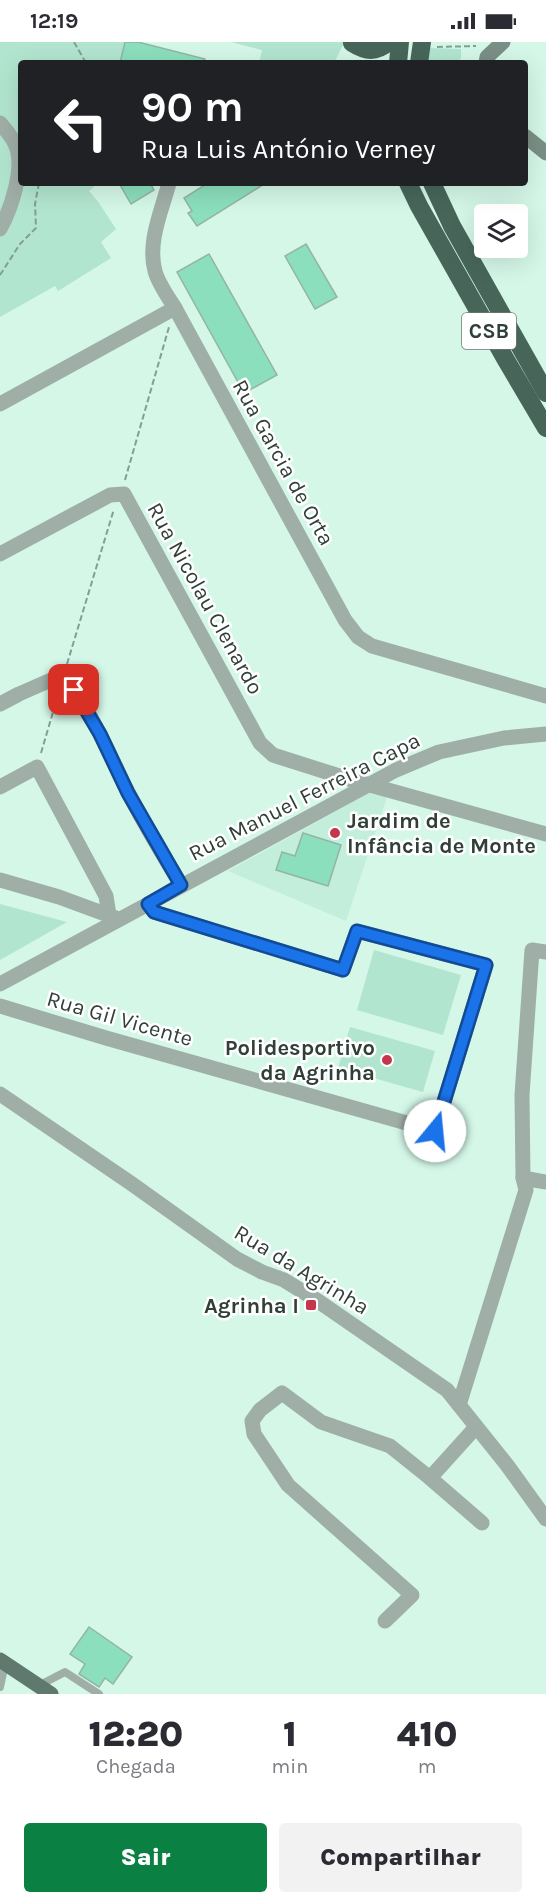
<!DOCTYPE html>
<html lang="pt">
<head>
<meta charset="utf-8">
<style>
	body { margin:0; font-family:Karla,sans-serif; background:#f2f2f3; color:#2b2b33; height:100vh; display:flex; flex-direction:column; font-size:22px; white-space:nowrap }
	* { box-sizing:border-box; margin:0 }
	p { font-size:20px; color:#7c7c81 }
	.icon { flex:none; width:33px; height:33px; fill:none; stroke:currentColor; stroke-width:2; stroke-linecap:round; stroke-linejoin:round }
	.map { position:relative; height:1652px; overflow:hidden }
	.panel { display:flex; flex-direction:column; background:#fff; flex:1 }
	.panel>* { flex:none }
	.banner { position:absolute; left:18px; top:18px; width:510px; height:126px; border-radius:6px; box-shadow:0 6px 24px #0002; background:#202124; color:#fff; overflow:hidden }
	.fabs { position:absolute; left:474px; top:162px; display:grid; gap:12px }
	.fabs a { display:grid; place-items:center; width:54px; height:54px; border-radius:6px; background:#fff; box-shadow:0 6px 24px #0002; font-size:30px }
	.pin { position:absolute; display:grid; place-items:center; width:51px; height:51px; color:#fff; margin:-26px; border-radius:12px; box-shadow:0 3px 9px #0006 }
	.me { position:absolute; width:66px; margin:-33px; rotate:17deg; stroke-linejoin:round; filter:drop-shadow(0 0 4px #0008) }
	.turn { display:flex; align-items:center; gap:21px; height:126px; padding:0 24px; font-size:27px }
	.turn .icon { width:78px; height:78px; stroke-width:2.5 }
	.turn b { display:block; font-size:42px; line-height:51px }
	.eta { display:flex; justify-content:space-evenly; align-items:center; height:102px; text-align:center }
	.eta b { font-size:36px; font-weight:800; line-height:42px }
	.primary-button { display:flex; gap:12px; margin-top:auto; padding:12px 24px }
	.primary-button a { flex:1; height:69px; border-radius:6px; background:#0b8043; color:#fff; font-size:24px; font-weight:800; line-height:69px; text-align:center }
	.primary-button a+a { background:#f2f2f3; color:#2b2b33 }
	.status { display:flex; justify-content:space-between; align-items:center; height:42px; padding:0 30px; background:#fff; direction:ltr }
	.status svg { height:16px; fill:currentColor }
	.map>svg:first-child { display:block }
	.built { fill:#c3eedb }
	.green { fill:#b2e5cf }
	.building { fill:#8bdfbd; stroke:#93b4a6; stroke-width:1.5 }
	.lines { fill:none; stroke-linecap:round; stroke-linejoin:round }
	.path { stroke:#859e94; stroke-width:2; stroke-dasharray:6 3; stroke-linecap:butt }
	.lane { stroke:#a0aea8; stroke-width:8 }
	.street { stroke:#a0aea8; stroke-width:15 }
	.secondary { stroke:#7a8f86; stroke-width:15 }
	.primary { stroke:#5f796e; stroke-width:15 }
	.highway { stroke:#476659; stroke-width:18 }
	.route-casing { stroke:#114b97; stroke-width:15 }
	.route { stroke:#1a73e8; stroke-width:10 }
	.poi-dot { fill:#c5354c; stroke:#fff; stroke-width:2 }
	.labels { text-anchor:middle; stroke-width:5; stroke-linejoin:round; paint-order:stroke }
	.shield { fill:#fff; stroke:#6f7974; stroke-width:1.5 }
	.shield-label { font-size:21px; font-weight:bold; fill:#313f39 }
	.street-label { font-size:22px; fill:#313f39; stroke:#fff }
	.poi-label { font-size:22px; font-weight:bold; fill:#313f39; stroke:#fff; text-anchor:end }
</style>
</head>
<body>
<div class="status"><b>12:19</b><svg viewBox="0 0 49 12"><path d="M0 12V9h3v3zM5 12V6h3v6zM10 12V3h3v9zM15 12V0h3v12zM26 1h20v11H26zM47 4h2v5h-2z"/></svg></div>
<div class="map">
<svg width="546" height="1652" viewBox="0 0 546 1652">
	<rect width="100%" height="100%" fill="#d4f7e8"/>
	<polygon class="built" points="371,750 388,752 346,879 228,829"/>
	<g class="green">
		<polygon points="0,0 125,0 120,21 39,21 31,19 30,21 21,21 21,141 92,141 94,145 89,149 99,161 116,187 101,200 111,216 58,249 55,244 0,275"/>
		<polygon points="231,0 343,0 343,3 334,21 259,21 262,8"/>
		<polygon points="430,6 461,7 461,16 457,21 427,21"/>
		<polygon points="0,862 67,880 0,918"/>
		<polygon points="374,908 461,933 443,993 357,968"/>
		<polygon points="350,985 435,1009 423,1050 338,1026"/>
	</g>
	<g class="building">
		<polygon points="125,0 138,0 205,17 204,21 120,21"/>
		<polygon points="119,141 150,141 154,148 131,162"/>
		<polygon points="208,141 266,141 197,184 188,171 192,169 184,156"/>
		<polygon points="306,202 337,255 315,267 285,214"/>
		<polygon points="209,212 277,333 244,351 177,230"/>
		<polygon points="303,791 341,803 328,844 276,828 282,810 295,814"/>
		<polygon points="89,1585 132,1615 113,1642 105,1636 99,1645 79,1632 85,1622 70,1612"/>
	</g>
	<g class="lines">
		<g class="path">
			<polyline points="74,0 86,21"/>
			<polyline points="437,5 476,4"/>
			<polyline points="0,233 20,202 36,186 35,162 39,141"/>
			<polyline points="125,438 169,285"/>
			<polyline points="67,622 114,467"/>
			<polyline points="41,711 58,653"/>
		</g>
		<g class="lane">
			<polyline points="38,1644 65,1630 99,1652"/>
			<polyline points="0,1645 5,1622"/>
		</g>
		<g class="street">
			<path d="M0 81C6 88 13 96 16 104 25 126 11 167 0 187"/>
			<path d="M169 141C162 168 147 200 155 229 158 241 168 255 175 266"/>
			<polyline points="0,362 175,266 345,578 358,595 372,604 546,654"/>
			<polyline points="0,512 110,453 124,452 260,701 273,713 352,738 546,792"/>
			<path d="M0 662 19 652 60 634C92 666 108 711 128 750 144 782 163 813 181 843"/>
			<polyline points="0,745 37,725 106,854 109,873"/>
			<polyline points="0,838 59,855 116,876"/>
			<polyline points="546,910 532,908 522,1053 523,1136 546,1140"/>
			<polyline points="0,942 396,728 439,710 504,696 546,692"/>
			<polyline points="0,964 106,996 435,1089 486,923 357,889 343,928 154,870 148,862"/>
			<polyline points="0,1052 132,1142 237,1217 262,1230 284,1238 318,1259 447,1348 507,1423 546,1477"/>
			<polyline points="459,1363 526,1148 523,1136"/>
			<polyline points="430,1436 482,1481"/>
			<polyline points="385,1579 412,1553 288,1443 254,1392 252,1379 260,1368 282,1351 321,1380 390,1404 430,1436 476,1385"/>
		</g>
		<g class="secondary">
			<polyline points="486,21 487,15 503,0"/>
			<polyline points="525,94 546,111"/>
		</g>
		<polyline class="primary" points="0,1618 51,1652"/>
		<g class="highway">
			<path d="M352 1C366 10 376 11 389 0"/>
			<polyline points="398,21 400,0"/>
			<polyline points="419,21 422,0"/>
			<polyline points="408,141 419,164 506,318 546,386"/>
			<polyline points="432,141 452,184 546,351"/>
		</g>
	</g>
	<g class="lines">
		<defs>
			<polyline id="route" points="74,648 100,692 128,751 181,843 148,862 154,870 343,928 357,889 486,923 435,1089"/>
		</defs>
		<use href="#route" class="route-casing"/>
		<use href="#route" class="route"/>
	</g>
	<g class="poi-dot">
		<circle cx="335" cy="791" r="6"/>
		<circle cx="387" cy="1018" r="6"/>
		<rect x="305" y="1257" width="12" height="12" rx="3"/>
	</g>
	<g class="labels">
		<rect class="shield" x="462" y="271" width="54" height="36" rx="4.5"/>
		<g class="shield-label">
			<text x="489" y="296">CSB</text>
		</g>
		<g class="street-label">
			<text transform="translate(284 420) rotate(61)" y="8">Rua Garcia de Orta</text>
			<text transform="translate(206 556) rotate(61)" y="8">Rua Nicolau Clenardo</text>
			<text transform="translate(304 754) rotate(-27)" y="8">Rua Manuel Ferreira Capa</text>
			<text transform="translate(120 976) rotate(16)" y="8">Rua Gil Vicente</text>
			<text transform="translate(302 1227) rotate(31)" y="8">Rua da Agrinha</text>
		</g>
		<g class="poi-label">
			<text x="347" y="786" text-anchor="start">Jardim de<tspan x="347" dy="25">Infância de Monte</tspan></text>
			<text x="375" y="1013">Polidesportivo<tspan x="375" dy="25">da Agrinha</tspan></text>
			<text x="299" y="1271">Agrinha I</text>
		</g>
	</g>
</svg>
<div class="fabs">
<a><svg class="icon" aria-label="layers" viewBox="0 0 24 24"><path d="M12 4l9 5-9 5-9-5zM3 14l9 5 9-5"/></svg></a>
</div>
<div class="pin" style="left:74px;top:648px;background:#d93025"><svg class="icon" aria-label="arrive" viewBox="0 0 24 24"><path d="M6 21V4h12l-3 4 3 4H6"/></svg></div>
<svg class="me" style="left:435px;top:1089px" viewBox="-20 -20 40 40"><circle r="19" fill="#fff"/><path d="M0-13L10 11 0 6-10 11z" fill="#1a73e8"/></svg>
<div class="banner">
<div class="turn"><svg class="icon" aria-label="left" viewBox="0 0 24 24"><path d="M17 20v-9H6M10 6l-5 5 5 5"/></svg><div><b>90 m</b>Rua Luis António Verney</div></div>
</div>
</div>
<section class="panel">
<div class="eta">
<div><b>12:20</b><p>Chegada</p></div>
<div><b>1</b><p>min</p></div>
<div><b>410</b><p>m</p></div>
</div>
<div class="primary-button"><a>Sair</a><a>Compartilhar</a></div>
</section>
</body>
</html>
